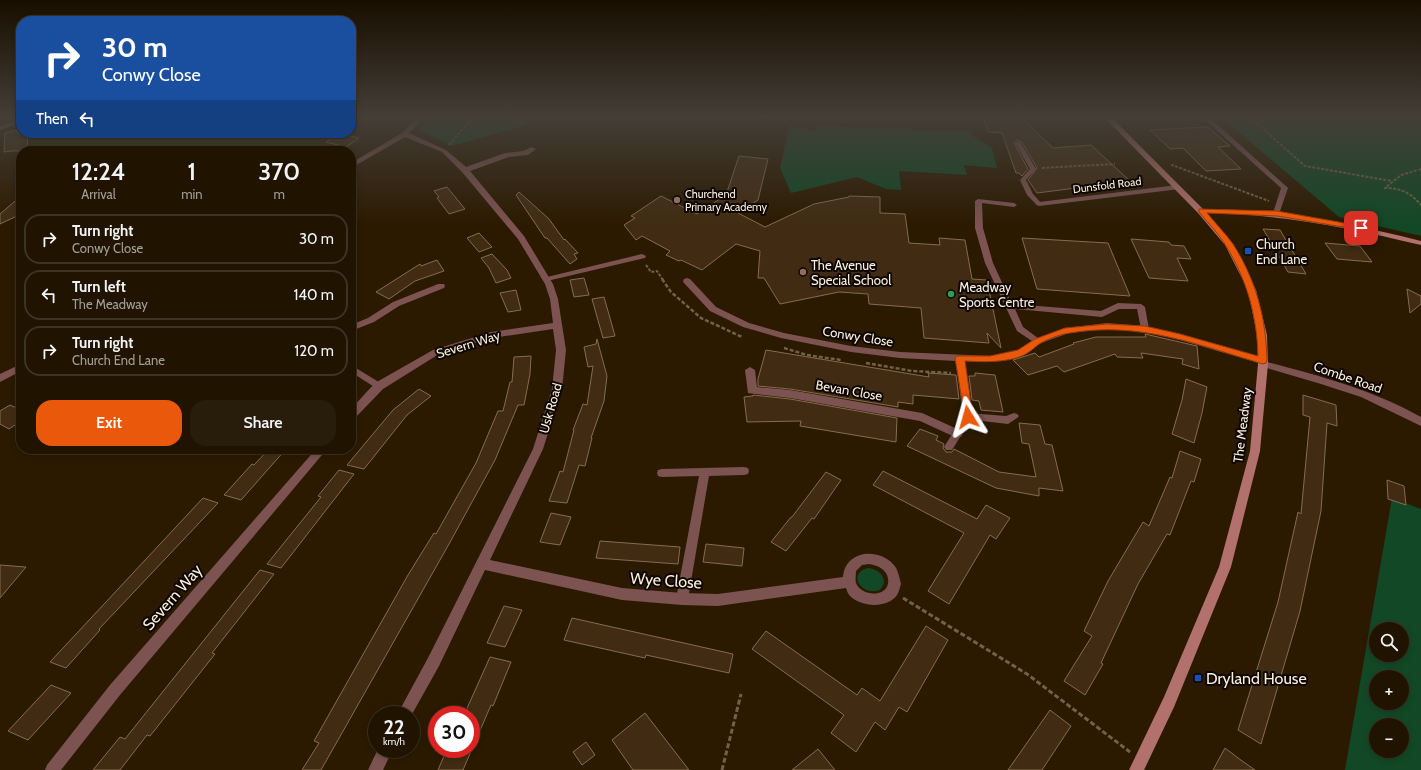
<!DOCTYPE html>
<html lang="en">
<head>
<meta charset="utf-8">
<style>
	body { margin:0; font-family:Cabin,sans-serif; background:#281d0a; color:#f1f3f6; height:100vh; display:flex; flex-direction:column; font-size:15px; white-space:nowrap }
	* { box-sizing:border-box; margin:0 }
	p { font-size:13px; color:#a29e99 }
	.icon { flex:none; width:22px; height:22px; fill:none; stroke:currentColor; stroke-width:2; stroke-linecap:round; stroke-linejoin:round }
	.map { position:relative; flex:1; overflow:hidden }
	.drawer { position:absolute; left:16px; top:146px; width:340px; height:308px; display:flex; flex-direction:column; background:#201400; border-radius:16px; box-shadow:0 2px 6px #0003,0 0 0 1px #3d3322 }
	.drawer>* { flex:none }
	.guide { position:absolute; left:16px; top:16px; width:340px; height:122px; border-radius:16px; box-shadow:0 2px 6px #0003,0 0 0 1px #3d3322; background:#1a4fa0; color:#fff; overflow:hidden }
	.fabs { position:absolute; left:1369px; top:622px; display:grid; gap:8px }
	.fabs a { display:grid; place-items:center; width:40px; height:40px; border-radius:50%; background:#201400; box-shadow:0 2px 6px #0003,0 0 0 1px #3d3322; font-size:20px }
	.speed { position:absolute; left:368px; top:706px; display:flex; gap:8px; font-size:20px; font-weight:700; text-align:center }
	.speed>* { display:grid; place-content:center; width:52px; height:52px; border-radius:50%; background:#201400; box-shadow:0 2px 6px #0003,0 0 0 1px #3d3322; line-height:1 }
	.speed small { font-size:10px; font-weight:400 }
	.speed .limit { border:6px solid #d22; background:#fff; color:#111 }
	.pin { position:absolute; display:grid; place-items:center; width:34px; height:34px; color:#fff; margin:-17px; border-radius:8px; box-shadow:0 2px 6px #0006 }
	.me { position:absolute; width:44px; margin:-22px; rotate:352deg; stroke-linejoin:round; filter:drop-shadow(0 0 3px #0008) }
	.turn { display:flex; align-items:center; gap:14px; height:84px; padding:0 20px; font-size:18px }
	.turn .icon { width:52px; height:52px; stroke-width:2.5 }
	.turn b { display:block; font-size:28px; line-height:34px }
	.then { display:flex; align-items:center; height:38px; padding:0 20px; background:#0003; gap:8px; font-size:15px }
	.eta { display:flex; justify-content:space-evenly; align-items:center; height:68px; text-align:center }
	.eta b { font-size:24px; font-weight:600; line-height:28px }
	.primary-button { display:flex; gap:8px; margin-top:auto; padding:8px 20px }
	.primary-button a { flex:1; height:46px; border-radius:16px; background:#ea580c; color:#fff; font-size:16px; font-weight:600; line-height:46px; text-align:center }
	.primary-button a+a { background:#281d0a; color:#f1f3f6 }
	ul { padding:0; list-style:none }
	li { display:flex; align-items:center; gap:12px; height:50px; margin:0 8px 6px; padding:0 12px; border:2px solid #3d3322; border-radius:16px }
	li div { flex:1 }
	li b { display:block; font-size:15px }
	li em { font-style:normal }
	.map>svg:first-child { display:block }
	.green { fill:#124826; fill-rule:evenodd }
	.building { fill:#412c13; stroke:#846c51 }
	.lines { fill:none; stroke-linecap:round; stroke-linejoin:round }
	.path-far2 { stroke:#71614b; stroke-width:2; stroke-dasharray:3 1.5; stroke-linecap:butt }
	.path-far1 { stroke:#71614b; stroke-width:2.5; stroke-dasharray:4 2; stroke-linecap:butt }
	.path { stroke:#71614b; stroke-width:3; stroke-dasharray:5 2.5; stroke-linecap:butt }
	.lane { fill:#7c5351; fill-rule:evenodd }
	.street { fill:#7c5351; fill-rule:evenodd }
	.secondary { fill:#b2716d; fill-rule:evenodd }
	.route { fill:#ea580c; stroke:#983908 }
	.education-dot { fill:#8d6e63; stroke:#0d0601; stroke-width:1.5 }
	.transit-dot { fill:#1a4fb4; stroke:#0d0601; stroke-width:1.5 }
	.leisure-dot { fill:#2e9e5b; stroke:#0d0601; stroke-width:1.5 }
	.labels { text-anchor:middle; stroke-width:4; stroke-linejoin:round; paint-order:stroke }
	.far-street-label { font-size:11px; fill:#fbefdf; stroke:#0d0601 }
	.far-poi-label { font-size:11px; fill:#fbefdf; stroke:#0d0601; text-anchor:start }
	.poi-label { font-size:13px; fill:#fbefdf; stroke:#0d0601; text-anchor:start }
	.street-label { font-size:13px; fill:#fbefdf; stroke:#0d0601 }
	.near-street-label { font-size:16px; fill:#fbefdf; stroke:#0d0601 }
	.near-poi-label { font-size:16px; fill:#fbefdf; stroke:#0d0601; text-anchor:start }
</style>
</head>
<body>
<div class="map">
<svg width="1421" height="770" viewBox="0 0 1421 770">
	<rect width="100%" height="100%" fill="#2b1a00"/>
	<g class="green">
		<polygon points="437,117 536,117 522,126 452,146 419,130"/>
		<polygon points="1221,117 1421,117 1421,236 1339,217"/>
		<polygon points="789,126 815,131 815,126 971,131 973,136 992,148 997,168 964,165 967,175 899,171 901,190 886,189 857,177 791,193 780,168"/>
		<path d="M1392 498 1421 509V770H1345ZM1376 629H1402V655H1376ZM1376 677H1402V703H1376ZM1376 725H1402V751H1376Z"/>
		<path d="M868 568C877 569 884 574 884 583L880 590C861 597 847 573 868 568Z"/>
	</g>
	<g class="building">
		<polygon points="1022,118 1053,148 1091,145 1130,181 1037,193 1028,180 1037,168 1022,142 1017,140 1014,143 1028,169 1022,176 1019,173 1016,173 1002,133 988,132 984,120 997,120"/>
		<polygon points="1208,127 1230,146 1218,147 1241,169 1206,171 1183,148 1170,149 1150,130"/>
		<polygon points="17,130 17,133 27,133 28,151 11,151 4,152 5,133"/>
		<polygon points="340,133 343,134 359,138 346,147 326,142"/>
		<polygon points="739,156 768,159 758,200 738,213 765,227 814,204 849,197 849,196 880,197 880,213 905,214 909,243 940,245 939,238 965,240 972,279 987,280 1001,348 987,333 989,343 924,338 921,308 869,304 868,294 839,292 780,304 764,278 758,278 760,251 736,244 702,270 681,260 679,261 666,255 670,251 642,236 636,240 624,225 635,218 631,216 661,196 697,214 726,195"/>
		<polygon points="447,187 465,209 449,214 437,198 439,197 434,191"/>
		<polygon points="519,192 549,219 564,240 565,239 578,253 574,254 577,259 570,264 547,238 545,238 516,195"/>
		<polygon points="21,196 21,214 0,224 0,214"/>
		<polygon points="1263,229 1280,230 1306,274 1288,272"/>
		<polygon points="479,233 492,247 479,252 467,238"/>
		<polygon points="1022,238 1108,243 1130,296 1037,289"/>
		<polygon points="1131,239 1169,242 1171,245 1184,246 1191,259 1177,258 1188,281 1149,278"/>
		<polygon points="1325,243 1360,246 1372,262 1337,259"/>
		<polygon points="492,254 507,270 511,278 496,283 489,268 481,258"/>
		<polygon points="437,260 444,271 415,281 389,299 376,292 420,264 421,266"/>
		<polygon points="584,278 589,295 574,297 570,280"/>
		<polygon points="1407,289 1421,296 1421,304 1410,313"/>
		<polygon points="516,290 521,310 508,312 500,293"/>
		<polygon points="604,297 615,336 603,338 592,299"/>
		<polygon points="1145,334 1197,346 1199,369 1182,364 1183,359 1141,353 1143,358 1117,357 1115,354 1064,372 1057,366 1028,375 1013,360 1035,353 1039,357 1074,344 1073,343 1096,337 1146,337"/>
		<polygon points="597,339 607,376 604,401 591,438 592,438 585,466 579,465 567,503 549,501 560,471 563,472 574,430 573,430 583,404 587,405 593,366 588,367 584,347 596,344"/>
		<polygon points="766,350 929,377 928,373 956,375 959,399 913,395 913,404 898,402 898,407 790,389 758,386 758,379"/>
		<polygon points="531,356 530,374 524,405 518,405 495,460 449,544 321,770 302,770 319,743 314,741 408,575 434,533 436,534 476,463 498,411 503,411 510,382 512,382 514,357"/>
		<polygon points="975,373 995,375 1003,412 981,410 979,401 972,400 969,376 975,376"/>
		<polygon points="1186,379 1207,387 1202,413 1194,443 1172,434 1182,400"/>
		<polygon points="419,389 431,396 407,415 364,469 347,465 393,410"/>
		<polygon points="753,395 790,399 897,418 896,442 800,426 801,421 747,422 744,397 753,396"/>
		<polygon points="1303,395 1336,405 1337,426 1327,423 1321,511 1300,611 1261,744 1238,730 1278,602 1298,512 1301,514 1310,417 1303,415"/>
		<polygon points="10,405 21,410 21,421 9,429 0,424 0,411"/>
		<polygon points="1019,423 1040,425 1045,444 1052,445 1063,491 1039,488 1039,496 996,488 907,446 920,429 938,436 936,440 944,444 943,448 946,452 952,452 954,449 999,472 1036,477 1029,444 1022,443"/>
		<polygon points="269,449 286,449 241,500 224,495 252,464 254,465"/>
		<polygon points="1180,451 1201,459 1194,482 1191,481 1170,535 1167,534 1138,584 1101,663 1103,664 1085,695 1064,681 1092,636 1084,631 1108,581 1143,522 1149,526 1170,477 1172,478"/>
		<polygon points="339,470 354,474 281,568 267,564 321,497 318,496"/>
		<polygon points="883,471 977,519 986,505 1010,518 996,539 990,535 949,604 928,591 964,533 873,485"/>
		<polygon points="826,472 841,480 814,519 812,518 786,551 771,542 791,517 792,517"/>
		<polygon points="1387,480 1404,486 1406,505 1388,499"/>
		<polygon points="203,498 218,503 99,629 100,630 66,668 50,662"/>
		<polygon points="551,513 571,517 560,545 540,542"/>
		<polygon points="600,541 680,547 678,564 596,558"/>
		<polygon points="706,544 744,548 742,566 703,562"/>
		<polygon points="0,565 26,567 0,598"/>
		<polygon points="260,570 274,574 212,653 215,654 150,736 147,735 120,770 93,770 120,737 125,739"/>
		<polygon points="504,606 522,610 505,647 487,643"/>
		<polygon points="572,618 733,654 729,673 646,655 645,658 564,640"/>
		<polygon points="926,626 948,640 907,712 899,707 885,730 875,722 856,752 831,733 844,715 752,649 766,631 857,695 862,688 880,701"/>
		<polygon points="490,657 511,662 493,706 491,705 463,770 438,770 447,749 471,749 471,715 464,715"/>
		<polygon points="51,685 71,693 28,740 8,731"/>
		<polygon points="1050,710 1071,726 1042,770 1008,770"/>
		<polygon points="645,713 689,770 633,770 612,740"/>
		<polygon points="586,742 595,755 582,765 573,752"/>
		<polygon points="1225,748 1238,758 1255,770 1213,770"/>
		<polygon points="818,749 835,770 792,770"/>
	</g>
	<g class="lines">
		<g class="path-far2">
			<polyline points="1250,117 1305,166 1392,181"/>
			<polyline points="449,145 473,117"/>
			<polyline points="1173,166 1172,165 1269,201"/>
			<polyline points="1042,168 1115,164"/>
			<path d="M1421 169 1401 175 1385 188C1401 188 1411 193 1421 205"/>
			<polyline points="646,265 651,272 657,271 663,280"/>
		</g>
		<g class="path-far1">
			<polyline points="662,279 671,292 701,318 742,337"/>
			<polyline points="784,348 807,355 841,360"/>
			<polyline points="866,363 912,371 951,373"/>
		</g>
		<g class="path">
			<polyline points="903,598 1027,674 1130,752"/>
			<polyline points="722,770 741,694"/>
		</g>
		<g class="lane">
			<polygon points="1109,117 1135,117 1132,119 1107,120 1106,119"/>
			<polygon points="1202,117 1209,117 1287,187 1288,188 1279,214 1277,215 1273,213 1281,188"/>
			<polygon points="1018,141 1021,143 1036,169 1026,180 1033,194 1042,204 1041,205 1037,205 1027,195 1020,180 1030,169 1015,143"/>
			<polygon points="978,199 1014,203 1017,205 1014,207 982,203 983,228 993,263 1012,304 1101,311 1118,303 1141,304 1145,307 1149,329 1148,331 1145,332 1141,329 1137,309 1119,309 1102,317 1015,309 1023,327 1042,341 1038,344 1035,343 1017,331 985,263 975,228 975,201"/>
			<polygon points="642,254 646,256 645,258 547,281 543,279 547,277"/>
			<polygon points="438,284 444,284 445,286 444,288 399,306 374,322 351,331 351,325 368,318 393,302"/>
			<polygon points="351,365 382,384 384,386 382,388 376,388 351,372"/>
			<polygon points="968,413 1006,416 1014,413 1017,414 1019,416 1017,418 1008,424 965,419 963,417 965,415"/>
			<polygon points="957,430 960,431 962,434 952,450 946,450 944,447 954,431"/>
			<polygon points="744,467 748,468 749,471 748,474 744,475 709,476 688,599 686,603 682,604 678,603 676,599 699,476 662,477 658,476 657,473 658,470 662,469"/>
		</g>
		<g class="street">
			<path d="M418 117H425L409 133 446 150 466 167 505 153 523 151 532 147 536 149 528 155 509 157 470 171 524 236 553 284 558 299 566 350 562 389 543 449 490 560 622 588 682 593 718 594 843 577C845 551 877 547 893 564 898 569 899 576 901 584 900 587 899 592 897 595 887 609 861 607 850 596 848 594 847 591 846 588L718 606 682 605 622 600 485 570 439 666 411 716V715H397L429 656 533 449 552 389 556 350 553 329 492 338 439 354 383 389 355 418 351 419V409L375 383 433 350 491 332 553 323 550 299 545 284 518 239 462 172 442 152 405 137 351 168V163L402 133ZM869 564C876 565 884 568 887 575 895 597 862 599 856 583 855 580 856 575 856 571L862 565Z"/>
			<polygon points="21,119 21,123 0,130 0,126"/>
			<polygon points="188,147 192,149 190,151 181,151"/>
			<polygon points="1177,185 1181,187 1180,189 1039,206 1035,204 1039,202"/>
			<path d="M687 278 690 279 716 307 749 323 784 333 851 346 900 352 991 356 1018 350 1035 339 1065 328 1107 323 1145 326 1181 334 1266 359 1267 362C1320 376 1373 390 1421 417V426L1361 397 1321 384 1260 366 1259 363 1180 340 1145 332 1107 329 1069 333 1041 343 1021 356 991 362 965 361 973 417 961 437 957 438 920 421 790 398 748 393 745 370 750 367 755 370 757 387 790 390 922 413 955 428 963 417 956 361 900 358 851 352 781 338 743 327 710 311 684 283 683 281 684 279Z"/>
			<polygon points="21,364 21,371 0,382 0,374"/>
			<polygon points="316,449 327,449 120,695 61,770 45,770 47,765 110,685"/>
			<polygon points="378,749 393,749 383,770 368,770"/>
		</g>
		<path class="secondary" d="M1104 117H1111L1203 209C1278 209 1349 223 1421 241V245C1350 228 1280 214 1207 213L1233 244 1256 290 1267 335 1268 364 1260 451 1231 567 1174 707 1144 770H1129L1164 697 1219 567 1250 451 1258 364 1257 335 1248 290 1225 245 1198 213Z"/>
	</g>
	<linearGradient id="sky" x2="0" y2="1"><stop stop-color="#180e00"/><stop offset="0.52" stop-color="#443e37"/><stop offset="1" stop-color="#443e37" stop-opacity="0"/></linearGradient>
	<rect width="1421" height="225" fill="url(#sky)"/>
	<path class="route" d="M1199 209 1277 211 1361 226 1365 228 1361 230 1277 216 1207 213C1215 223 1225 233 1233 244 1256 280 1266 318 1267 360L1266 363 1263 364C1199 345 1138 321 1070 333 1061 334 1048 339 1039 344 1034 348 1030 352 1024 355 1008 363 982 362 965 361L973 417 972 419H965L955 358 957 356H990L1018 350 1035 339 1065 328 1107 324 1145 326 1180 334 1258 356C1257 316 1247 280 1226 246 1219 234 1208 223 1199 212Z"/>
	<g class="education-dot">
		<circle cx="677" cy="200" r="4"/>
		<circle cx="803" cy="272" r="4"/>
	</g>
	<g class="transit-dot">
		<rect x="1244" y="247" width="8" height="8" rx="2"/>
		<rect x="1194" y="674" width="8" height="8" rx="2"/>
	</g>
	<circle class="leisure-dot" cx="951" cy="294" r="4"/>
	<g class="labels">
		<g class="far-street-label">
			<text transform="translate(1107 185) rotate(-7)" y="4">Dunsfold Road</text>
		</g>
		<g class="far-poi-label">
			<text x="685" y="198">Churchend<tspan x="685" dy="13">Primary Academy</tspan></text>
		</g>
		<g class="poi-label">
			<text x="1256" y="249">Church<tspan x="1256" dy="15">End Lane</tspan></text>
			<text x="811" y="270">The Avenue<tspan x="811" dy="15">Special School</tspan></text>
			<text x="959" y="292">Meadway<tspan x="959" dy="15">Sports Centre</tspan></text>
		</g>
		<g class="street-label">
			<text transform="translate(858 336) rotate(9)" y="5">Conwy Close</text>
			<text transform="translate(468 344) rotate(-17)" y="5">Severn Way</text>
			<text transform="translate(1348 377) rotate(19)" y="5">Combe Road</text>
			<text transform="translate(849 390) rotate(10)" y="5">Bevan Close</text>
			<text transform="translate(550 408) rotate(-74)" y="5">Usk Road</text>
			<text transform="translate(1242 425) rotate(-83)" y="5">The Meadway</text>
		</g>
		<g class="near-street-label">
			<text transform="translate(666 580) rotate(4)" y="6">Wye Close</text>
			<text transform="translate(172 597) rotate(-49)" y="6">Severn Way</text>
		</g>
		<g class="near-poi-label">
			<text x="1206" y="684">Dryland House</text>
		</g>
	</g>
</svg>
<div class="fabs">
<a><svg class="icon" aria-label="search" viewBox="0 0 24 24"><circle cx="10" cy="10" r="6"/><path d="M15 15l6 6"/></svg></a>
<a>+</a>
<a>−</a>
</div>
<div class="speed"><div>22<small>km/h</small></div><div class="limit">30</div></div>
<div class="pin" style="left:1361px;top:228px;background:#d93025"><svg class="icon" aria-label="arrive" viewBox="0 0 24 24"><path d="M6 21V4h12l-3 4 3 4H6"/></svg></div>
<svg class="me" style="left:968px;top:417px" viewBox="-20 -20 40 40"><path d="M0-17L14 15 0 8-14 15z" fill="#ea580c" stroke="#fff" stroke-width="4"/></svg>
<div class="guide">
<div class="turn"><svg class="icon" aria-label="right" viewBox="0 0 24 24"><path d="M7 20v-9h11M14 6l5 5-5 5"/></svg><div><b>30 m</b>Conwy Close</div></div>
<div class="then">Then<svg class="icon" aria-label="left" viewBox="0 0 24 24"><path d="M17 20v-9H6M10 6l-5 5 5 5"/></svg></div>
</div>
<section class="drawer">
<div class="eta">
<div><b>12:24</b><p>Arrival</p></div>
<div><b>1</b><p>min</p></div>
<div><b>370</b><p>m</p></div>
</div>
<ul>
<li><svg class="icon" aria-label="right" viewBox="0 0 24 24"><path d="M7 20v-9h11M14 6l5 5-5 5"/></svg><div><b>Turn right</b><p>Conwy Close</p></div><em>30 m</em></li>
<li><svg class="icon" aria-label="left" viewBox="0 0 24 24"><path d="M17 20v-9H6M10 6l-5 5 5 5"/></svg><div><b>Turn left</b><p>The Meadway</p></div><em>140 m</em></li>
<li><svg class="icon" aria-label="right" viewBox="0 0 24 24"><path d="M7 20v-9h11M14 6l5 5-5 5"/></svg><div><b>Turn right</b><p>Church End Lane</p></div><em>120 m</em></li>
</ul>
<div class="primary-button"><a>Exit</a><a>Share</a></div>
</section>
</div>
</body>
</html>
